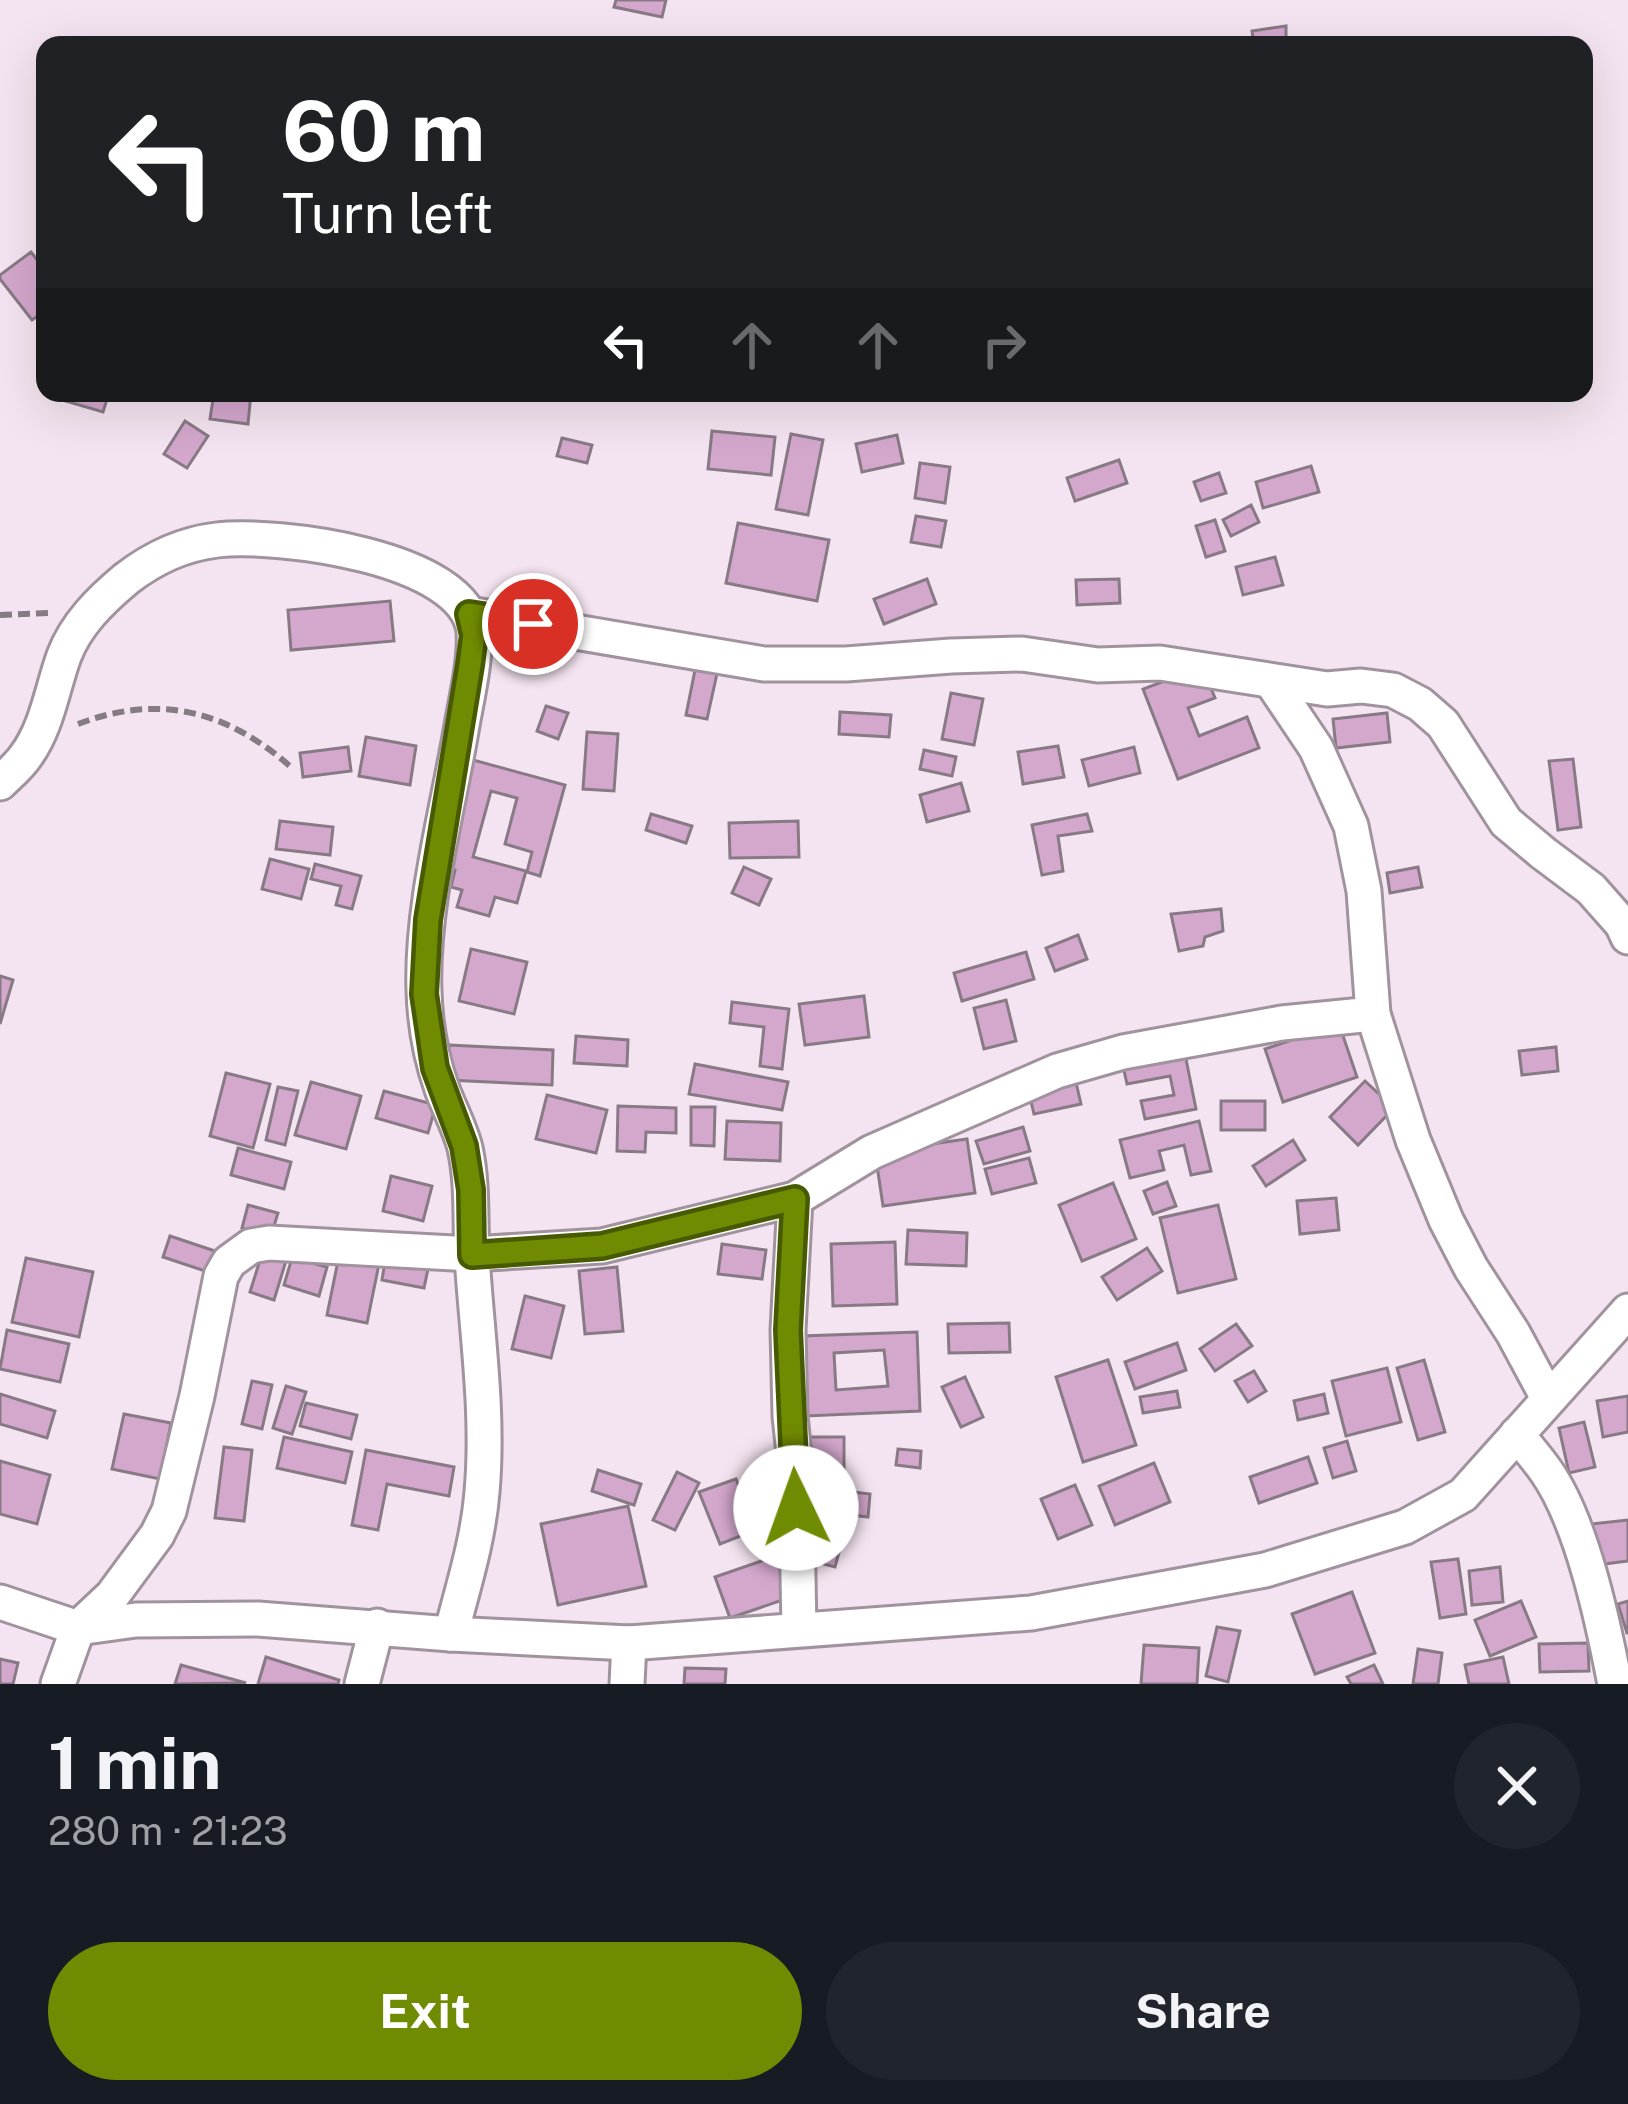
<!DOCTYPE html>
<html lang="en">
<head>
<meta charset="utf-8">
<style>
	body { margin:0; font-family:"Public Sans",sans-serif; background:#20242c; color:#f1f3f6; height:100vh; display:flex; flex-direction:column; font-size:45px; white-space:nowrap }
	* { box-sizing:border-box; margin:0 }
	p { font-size:39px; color:#9ea1a6 }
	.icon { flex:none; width:66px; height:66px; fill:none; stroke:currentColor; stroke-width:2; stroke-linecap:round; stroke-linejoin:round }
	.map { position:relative; height:1684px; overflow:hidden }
	.drawer { display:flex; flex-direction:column; background:#171b24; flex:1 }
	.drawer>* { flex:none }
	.banner { position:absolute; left:36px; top:36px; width:1557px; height:366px; border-radius:24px; box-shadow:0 12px 48px #0002; background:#202124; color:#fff; overflow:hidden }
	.pin { position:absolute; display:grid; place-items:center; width:102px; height:102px; color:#fff; margin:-51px; border:6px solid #fff; border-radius:50%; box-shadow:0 3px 12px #0007 }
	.me { position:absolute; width:132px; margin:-66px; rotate:357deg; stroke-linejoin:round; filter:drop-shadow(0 0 9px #0008) }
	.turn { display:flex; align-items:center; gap:42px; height:252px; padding:0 48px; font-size:54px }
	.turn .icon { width:156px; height:156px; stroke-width:2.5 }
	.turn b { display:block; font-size:84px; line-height:102px }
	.lanes { display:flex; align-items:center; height:114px; padding:0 48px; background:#0003; justify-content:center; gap:60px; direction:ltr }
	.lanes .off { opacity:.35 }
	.round { display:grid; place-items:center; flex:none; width:126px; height:126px; border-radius:63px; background:#20242c }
	.summary { display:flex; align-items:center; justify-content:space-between; height:204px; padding:0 48px }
	h1 { font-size:72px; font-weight:700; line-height:90px }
	.button { display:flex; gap:24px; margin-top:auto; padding:24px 48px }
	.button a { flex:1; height:138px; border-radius:72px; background:#6f8b01; color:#fff; font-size:48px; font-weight:700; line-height:138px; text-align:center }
	.button a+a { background:#20242c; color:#f1f3f6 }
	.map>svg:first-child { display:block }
	.building { fill:#d4a7cd; stroke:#887a85; stroke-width:3; fill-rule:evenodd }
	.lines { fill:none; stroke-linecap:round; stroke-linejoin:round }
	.minor-casing { stroke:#a1939e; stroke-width:39 }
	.path { stroke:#857b83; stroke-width:6; stroke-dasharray:12 6; stroke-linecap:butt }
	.minor { stroke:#fff; stroke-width:33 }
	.route-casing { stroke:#485a01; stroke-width:30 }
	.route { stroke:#6f8b01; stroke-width:21 }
</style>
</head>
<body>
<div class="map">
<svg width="1628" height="1684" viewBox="0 0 1628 1684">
	<rect width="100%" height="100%" fill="#f4e4f1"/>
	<g class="building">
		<polygon points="616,0 666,0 662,17 614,7"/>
		<polygon points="1286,26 1286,45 1254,45 1252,31"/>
		<polygon points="31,252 45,270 45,311 32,320 0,279 0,275"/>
		<polygon points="54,393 109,393 103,412 52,397"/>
		<polygon points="214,393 251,393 248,424 210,419"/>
		<polygon points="185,421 208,436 187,468 164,454"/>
		<polygon points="712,431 775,437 771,475 708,469"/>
		<polygon points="791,434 823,440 808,515 776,509"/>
		<polygon points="897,435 903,463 862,472 856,444"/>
		<polygon points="562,438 592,445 587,463 557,456"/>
		<polygon points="1119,460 1127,483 1075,501 1067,478"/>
		<polygon points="920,463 950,467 945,503 915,498"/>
		<polygon points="1311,466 1319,492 1263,508 1256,482"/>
		<polygon points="1219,473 1226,493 1201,501 1194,482"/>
		<polygon points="1251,505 1259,522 1231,536 1223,520"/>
		<polygon points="916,516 946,521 941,547 911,542"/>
		<polygon points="1215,520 1225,551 1206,557 1196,526"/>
		<polygon points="738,523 829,540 817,601 726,583"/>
		<polygon points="1275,557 1283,585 1243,595 1236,567"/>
		<polygon points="927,579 936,604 884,624 874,599"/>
		<polygon points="1119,579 1120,603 1077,605 1076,580"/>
		<polygon points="390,601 394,641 291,650 288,610"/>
		<polygon points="696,665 718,669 707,719 686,715"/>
		<polygon points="1202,667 1215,698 1188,708 1199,736 1247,717 1259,748 1178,779 1143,689"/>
		<polygon points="951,693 983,699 974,745 942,739"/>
		<polygon points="546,706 568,713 558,739 537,731"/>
		<polygon points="840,712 891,715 889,737 839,734"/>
		<polygon points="1387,713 1390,742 1336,748 1333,719"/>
		<polygon points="587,732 618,734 614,791 583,789"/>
		<polygon points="366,737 416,746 410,785 359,776"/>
		<polygon points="1058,746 1064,777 1023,784 1018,752"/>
		<polygon points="348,747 351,771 303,777 300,753"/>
		<polygon points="1134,747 1140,773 1089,786 1082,760"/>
		<polygon points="924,750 956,757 952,776 920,769"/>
		<polygon points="1573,759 1581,827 1558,830 1549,761"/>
		<polygon points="473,760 565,785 540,876 527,872 532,852 505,844 517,798 491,791 473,857 526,871 517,903 495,897 489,916 457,907 462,890 451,887 455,870 443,867"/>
		<polygon points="961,783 969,811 927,822 920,795"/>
		<polygon points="651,814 692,826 686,843 646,830"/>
		<polygon points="1087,814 1092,831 1058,836 1063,871 1042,875 1032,825"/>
		<polygon points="280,821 333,827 330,855 276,849"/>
		<polygon points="798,821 799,857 730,858 729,823"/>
		<polygon points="270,859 309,869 301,899 262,889"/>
		<polygon points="315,864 361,876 352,909 336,905 341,886 311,879"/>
		<polygon points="744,867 771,879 759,905 732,893"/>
		<polygon points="1418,867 1422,887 1390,893 1387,873"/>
		<polygon points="1221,909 1223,931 1205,937 1203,946 1179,951 1171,914"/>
		<polygon points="1078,935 1087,959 1055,971 1046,948"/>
		<polygon points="471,949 527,962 514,1014 459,1001"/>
		<polygon points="1026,952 1034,979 962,1001 954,973"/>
		<polygon points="0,976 13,980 0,1024"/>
		<polygon points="864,996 869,1037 805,1045 799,1004"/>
		<polygon points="1006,1000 1016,1041 984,1049 974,1008"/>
		<polygon points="732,1002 789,1009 782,1069 760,1066 764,1027 730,1023"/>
		<polygon points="1339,1024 1357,1077 1283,1102 1265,1049"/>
		<polygon points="576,1036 628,1040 627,1066 574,1063"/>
		<polygon points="449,1045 553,1050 552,1085 448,1080"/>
		<polygon points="1556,1047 1558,1071 1522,1075 1519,1051"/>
		<polygon points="1185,1054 1196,1109 1145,1119 1141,1101 1174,1095 1170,1076 1127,1084 1123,1066"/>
		<polygon points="695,1064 788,1082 782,1110 689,1094"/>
		<polygon points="226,1073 270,1084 253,1148 210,1136"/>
		<polygon points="1075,1078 1081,1104 1034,1114 1028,1089"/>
		<polygon points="1365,1081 1394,1108 1358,1145 1330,1117"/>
		<polygon points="311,1082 361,1096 346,1149 295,1135"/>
		<polygon points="278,1087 298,1091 285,1145 266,1140"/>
		<polygon points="384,1091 436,1105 428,1133 376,1118"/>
		<polygon points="547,1095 607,1110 596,1153 536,1139"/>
		<rect x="1221" y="1101" width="44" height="29"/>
		<polygon points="618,1106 676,1108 676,1133 646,1132 645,1152 617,1151"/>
		<polygon points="691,1107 715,1107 714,1146 691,1145"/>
		<polygon points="727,1121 781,1123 780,1161 725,1159"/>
		<polygon points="1199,1121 1211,1171 1191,1175 1184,1145 1159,1151 1164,1170 1130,1178 1120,1140"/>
		<polygon points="1023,1127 1030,1151 984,1164 976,1141"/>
		<polygon points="967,1139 975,1193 883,1206 875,1152"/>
		<polygon points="1293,1140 1305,1160 1266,1186 1253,1166"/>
		<polygon points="238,1148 291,1162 284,1189 231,1175"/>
		<polygon points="1029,1158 1036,1183 992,1194 985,1169"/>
		<polygon points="391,1176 432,1186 423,1221 383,1211"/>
		<polygon points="1167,1182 1176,1206 1153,1214 1144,1191"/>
		<polygon points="1113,1183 1136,1239 1082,1261 1059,1205"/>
		<polygon points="1336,1198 1339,1230 1300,1234 1297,1201"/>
		<polygon points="248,1205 278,1213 271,1236 242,1228"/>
		<polygon points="1218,1205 1236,1279 1178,1293 1160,1218"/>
		<polygon points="908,1230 967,1233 966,1266 906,1264"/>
		<polygon points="170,1236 215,1251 208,1272 163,1257"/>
		<polygon points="895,1242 897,1304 833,1306 831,1244"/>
		<polygon points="265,1244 289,1251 274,1300 250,1292"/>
		<polygon points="722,1244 766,1250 762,1279 718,1274"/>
		<polygon points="341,1246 381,1254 367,1323 327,1315"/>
		<polygon points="1147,1248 1162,1271 1117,1300 1102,1277"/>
		<polygon points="26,1258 93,1272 79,1337 12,1322"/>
		<polygon points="292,1258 327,1267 319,1296 284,1285"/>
		<polygon points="385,1261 428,1269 424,1288 382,1280"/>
		<polygon points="617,1267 623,1331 585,1334 579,1271"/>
		<polygon points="525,1296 564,1306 551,1358 512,1349"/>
		<polygon points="1009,1323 1010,1352 949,1353 948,1324"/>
		<polygon points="1236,1324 1252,1346 1215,1371 1200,1349"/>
		<polygon points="7,1330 69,1344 60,1382 0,1369"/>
		<path d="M917 1332 920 1411 806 1416 801 1336ZM884 1350 888 1386 836 1390 834 1353Z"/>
		<polygon points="1177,1343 1186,1370 1135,1389 1125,1362"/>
		<polygon points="1108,1360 1136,1445 1083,1462 1056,1377"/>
		<polygon points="1424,1360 1445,1432 1418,1440 1397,1368"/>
		<polygon points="1387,1368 1401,1422 1346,1436 1332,1381"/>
		<polygon points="1254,1371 1266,1391 1248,1402 1235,1381"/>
		<polygon points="965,1377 983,1417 961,1427 942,1387"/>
		<polygon points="252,1381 272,1385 262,1429 242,1424"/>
		<polygon points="286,1386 306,1392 292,1434 273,1428"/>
		<polygon points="1177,1391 1180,1407 1143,1413 1140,1397"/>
		<polygon points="0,1394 55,1411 47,1438 0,1424"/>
		<polygon points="1324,1394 1328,1413 1298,1420 1294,1401"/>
		<polygon points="1628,1396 1628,1432 1603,1437 1597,1401"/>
		<polygon points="306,1403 357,1415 351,1439 300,1426"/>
		<polygon points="124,1414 171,1423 160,1479 112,1469"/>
		<polygon points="1584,1422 1595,1467 1569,1473 1559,1428"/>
		<polygon points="284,1437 352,1452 345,1483 277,1468"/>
		<polygon points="809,1437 844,1437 844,1477 809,1476"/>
		<polygon points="1347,1441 1356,1471 1333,1478 1324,1448"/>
		<polygon points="224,1447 252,1450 244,1521 215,1518"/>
		<polygon points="898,1449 921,1451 920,1468 896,1465"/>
		<polygon points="366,1450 454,1467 449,1496 387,1484 378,1530 352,1525"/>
		<polygon points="1308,1457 1317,1483 1259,1503 1250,1477"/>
		<polygon points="0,1461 50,1475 37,1524 0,1514"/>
		<polygon points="1154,1463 1170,1502 1115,1525 1099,1486"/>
		<polygon points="598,1470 641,1484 634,1505 592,1491"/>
		<polygon points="677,1472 699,1483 675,1530 653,1520"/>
		<polygon points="736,1479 756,1530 720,1544 699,1492"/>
		<polygon points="1075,1485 1092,1525 1058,1539 1041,1499"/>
		<polygon points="822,1488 870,1494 868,1517 819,1511"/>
		<polygon points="628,1506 646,1586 558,1605 541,1524"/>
		<polygon points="819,1520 846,1527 835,1567 808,1560"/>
		<polygon points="1628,1520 1628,1561 1596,1565 1591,1524"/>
		<polygon points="782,1554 797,1595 730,1618 715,1577"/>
		<polygon points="1458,1559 1466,1614 1440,1618 1431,1562"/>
		<polygon points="1500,1567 1503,1602 1472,1605 1469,1571"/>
		<polygon points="1352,1592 1375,1653 1315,1674 1292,1614"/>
		<polygon points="1521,1601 1536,1637 1490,1656 1475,1620"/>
		<polygon points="1628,1601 1628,1633 1627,1633 1618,1604"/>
		<polygon points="1217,1627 1240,1631 1228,1682 1206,1676"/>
		<polygon points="1588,1643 1589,1671 1540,1672 1539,1644"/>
		<polygon points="1144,1645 1199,1648 1197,1684 1141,1684"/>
		<polygon points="1418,1649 1442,1653 1438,1684 1413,1684"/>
		<polygon points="266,1657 339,1680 338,1684 258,1684"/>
		<polygon points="1503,1657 1509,1684 1469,1684 1465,1665"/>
		<polygon points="0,1659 18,1663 13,1684 0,1684"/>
		<polygon points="181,1665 246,1683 175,1684"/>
		<polygon points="1374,1665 1383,1684 1351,1684 1347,1677"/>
		<polygon points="685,1668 726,1669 725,1684 684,1684"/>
	</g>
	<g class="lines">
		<defs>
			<g id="minor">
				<polyline points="469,614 764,664 846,664 951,656 1022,654 1098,665 1160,663 1327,689 1361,686 1393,690 1420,704 1443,724 1506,822 1543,853 1591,889 1622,924 1628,937"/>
				<polyline points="1271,681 1316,748 1351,826 1364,891 1373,1014 1413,1140 1446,1220 1471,1268 1513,1333 1548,1398"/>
				<path d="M0 783C8 775 18 767 25 757 47 728 52 689 64 656 76 624 101 600 126 579 153 558 183 544 217 540 275 533 467 556 474 632 476 661 466 701 461 731 447 813 421 908 424 991 425 1024 431 1058 442 1089 449 1108 460 1128 465 1148 473 1184 470 1220 472 1257 477 1335 489 1414 482 1492 478 1541 463 1587 451 1634"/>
				<polyline points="795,1199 788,1330 790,1416 796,1473 799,1628"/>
				<path d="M1517 1434C1526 1446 1537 1458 1546 1471 1582 1522 1603 1622 1615 1684"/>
				<polyline points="0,1602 78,1628 136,1620 258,1619 451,1634 629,1643 1031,1613 1265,1570 1405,1527 1463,1495 1628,1311"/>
				<polyline points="58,1684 78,1628 112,1596 157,1535 169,1511 197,1396 221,1276 229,1262 251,1246 269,1243 472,1254 602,1246 795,1199 872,1152 1057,1071 1123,1052 1282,1023 1373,1014"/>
				<polyline points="362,1684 377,1626"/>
				<polyline points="627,1684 629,1643"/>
			</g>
		</defs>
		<use href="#minor" class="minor-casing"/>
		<g class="path">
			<polyline points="0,615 50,613"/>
			<path d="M78 724C160 693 228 711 292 768"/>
		</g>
		<use href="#minor" class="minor"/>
	</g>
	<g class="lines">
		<defs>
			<polyline id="route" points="533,624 469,614 474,635 470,665 428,920 424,994 435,1068 464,1146 471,1190 472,1255 602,1246 795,1199 788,1330 796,1508"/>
		</defs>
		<use href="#route" class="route-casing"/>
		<use href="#route" class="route"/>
	</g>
</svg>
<div class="pin" style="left:533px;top:624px;background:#d93025"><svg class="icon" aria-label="arrive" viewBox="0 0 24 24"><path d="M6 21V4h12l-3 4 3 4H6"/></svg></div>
<svg class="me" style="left:796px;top:1508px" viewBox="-20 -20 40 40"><circle r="19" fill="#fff"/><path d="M0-13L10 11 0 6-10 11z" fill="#6f8b01"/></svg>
<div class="banner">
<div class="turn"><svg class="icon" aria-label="left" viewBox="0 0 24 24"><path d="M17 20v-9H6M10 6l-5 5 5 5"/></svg><div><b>60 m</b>Turn left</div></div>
<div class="lanes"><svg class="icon" aria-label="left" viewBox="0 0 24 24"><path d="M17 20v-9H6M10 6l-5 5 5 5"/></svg><svg class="icon off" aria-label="ahead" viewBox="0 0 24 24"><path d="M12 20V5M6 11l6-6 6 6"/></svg><svg class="icon off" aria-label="ahead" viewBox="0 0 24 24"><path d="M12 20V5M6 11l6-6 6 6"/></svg><svg class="icon off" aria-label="right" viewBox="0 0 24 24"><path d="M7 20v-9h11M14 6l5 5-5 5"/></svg></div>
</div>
</div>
<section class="drawer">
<div class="summary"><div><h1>1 min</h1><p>280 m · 21:23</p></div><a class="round"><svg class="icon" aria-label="close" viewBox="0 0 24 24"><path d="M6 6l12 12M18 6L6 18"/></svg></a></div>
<div class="button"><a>Exit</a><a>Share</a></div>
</section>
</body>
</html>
